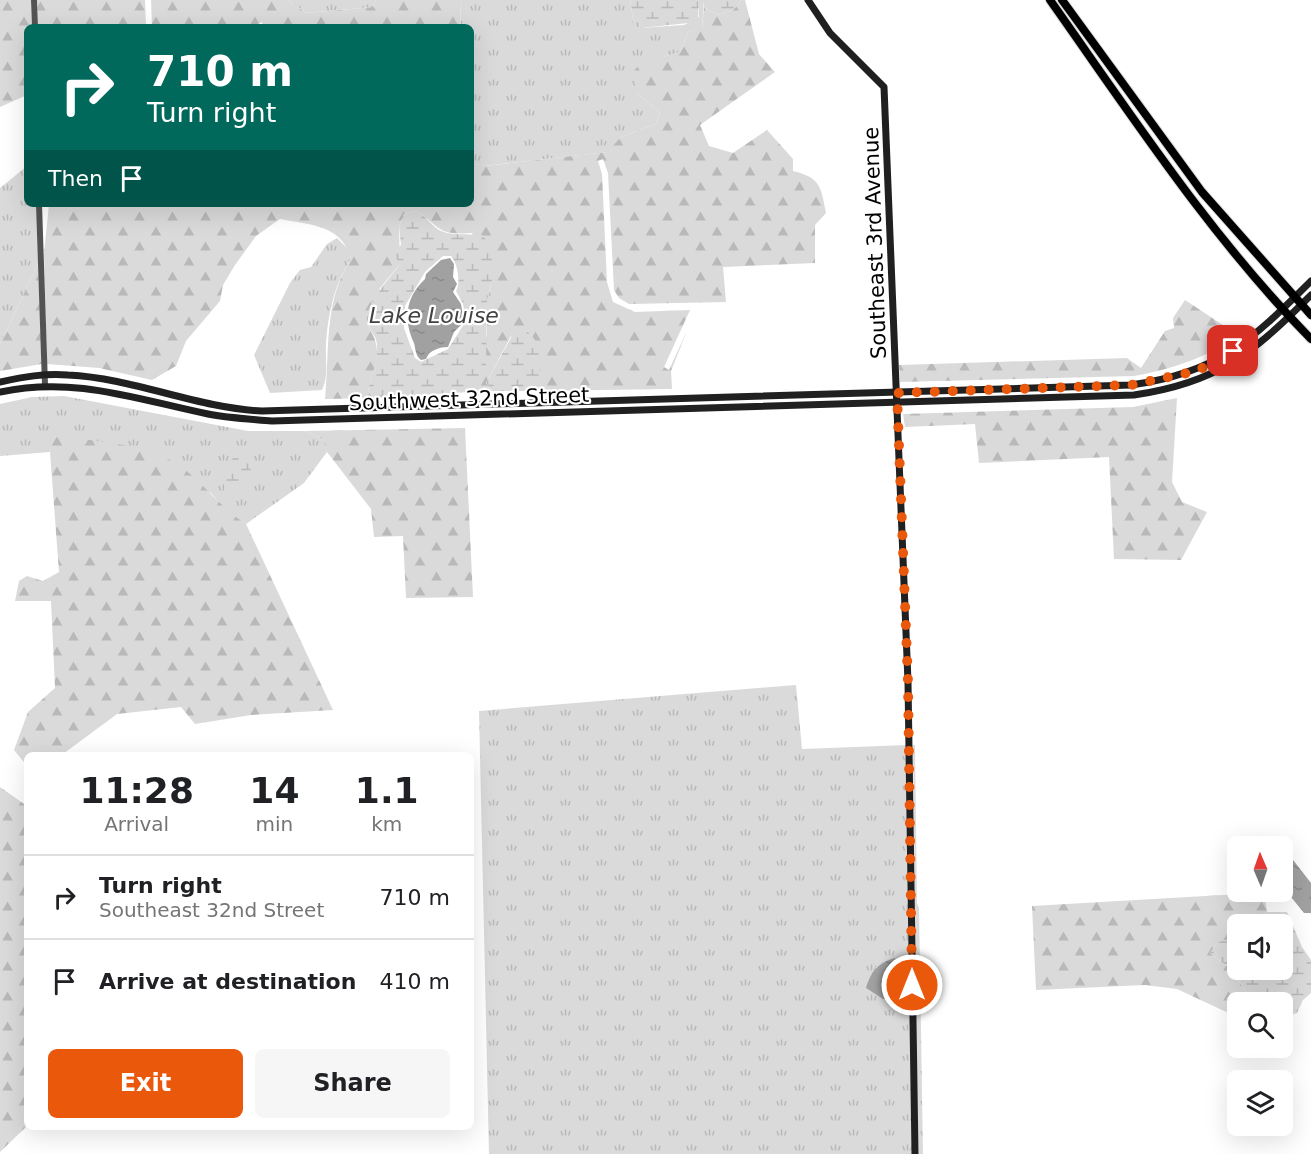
<!DOCTYPE html>
<html lang="en">
<head>
<meta charset="utf-8">
<style>
	body { margin:0; font-family:"DejaVu Sans",sans-serif; background:#f6f6f6; color:#202124; height:100vh; display:flex; flex-direction:column; font-size:22px; white-space:nowrap }
	* { box-sizing:border-box; margin:0 }
	p { font-size:20px; color:#757577 }
	.icon { flex:none; width:33px; height:33px; fill:none; stroke:currentColor; stroke-width:2; stroke-linecap:round; stroke-linejoin:round }
	.map { position:relative; flex:1; overflow:hidden }
	.drawer { position:absolute; left:24px; top:752px; width:450px; height:378px; display:flex; flex-direction:column; background:#fff; border-radius:9px; box-shadow:0 6px 24px #0002 }
	.drawer>* { flex:none }
	.hud { position:absolute; left:24px; top:24px; width:450px; height:183px; border-radius:9px; box-shadow:0 6px 24px #0002; background:#00695c; color:#fff; overflow:hidden }
	.needle { width:39px; rotate:358deg }
	.fabs { position:absolute; left:1227px; top:836px; display:grid; gap:12px }
	.fabs a { display:grid; place-items:center; width:66px; height:66px; border-radius:9px; background:#fff; box-shadow:0 6px 24px #0002; font-size:30px }
	.pin { position:absolute; display:grid; place-items:center; width:51px; height:51px; color:#fff; margin:-26px; border-radius:12px; box-shadow:0 3px 9px #0006 }
	.me { position:absolute; width:66px; margin:-33px; rotate:0deg; stroke-linejoin:round; filter:drop-shadow(0 0 4px #0008) }
	.turn { display:flex; align-items:center; gap:21px; height:126px; padding:0 24px; font-size:27px }
	.turn .icon { width:78px; height:78px; stroke-width:2.5 }
	.turn b { display:block; font-size:42px; line-height:51px }
	.then { display:flex; align-items:center; height:57px; padding:0 24px; background:#0003; gap:12px; font-size:22px }
	.eta { display:flex; justify-content:space-evenly; align-items:center; height:102px; text-align:center }
	.eta b { font-size:36px; font-weight:800; line-height:42px }
	.action { display:flex; gap:12px; margin-top:auto; padding:12px 24px }
	.action a { flex:1; height:69px; border-radius:9px; background:#ea580c; color:#fff; font-size:24px; font-weight:800; line-height:69px; text-align:center }
	.action a+a { background:#f6f6f6; color:#202124 }
	ul { padding:0; list-style:none }
	li { display:flex; align-items:center; gap:18px; height:84px; padding:0 24px; border-top:2px solid #e0e0e0 }
	li div { flex:1 }
	li b { display:block; font-size:22px }
	li em { font-style:normal }
	.map>svg:first-child { display:block }
	.grass { fill:url(#grass-tufts); fill-rule:evenodd }
	.forest { fill:url(#forest-firs) }
	.wetland { fill:url(#wetland-marsh); fill-rule:evenodd }
	.water { fill:url(#water-ripples) }
	.lines { fill:none; stroke-linecap:round; stroke-linejoin:round }
	.trunk-casing { stroke:#dbdbdb; stroke-width:10 }
	.tertiary { stroke:#535353; stroke-width:6 }
	.secondary { stroke:#202020; stroke-width:7 }
	.trunk { stroke:#000; stroke-width:8 }
	.route { stroke:#ea580c; stroke-width:10; stroke-dasharray:0 18 }
	.labels { text-anchor:middle; stroke-width:4.5; stroke-linejoin:round; paint-order:stroke }
	.street-label { font-size:21px; fill:#000; stroke:#fff }
	.water-label { font-size:22px; font-style:italic; fill:#424242; stroke:#fff }
</style>
</head>
<body>
<div class="map">
<svg width="1311" height="1154" viewBox="0 0 1311 1154">
	<defs>
		<pattern id="grass-tufts" width="24" height="20" patternUnits="userSpaceOnUse" patternTransform="scale(1.5)"><rect width="24" height="20" fill="#dadada"/><path d="M3 7l-1-3M5 7V3M7 7l1-3M15 17l-1-3M17 17v-4M19 17l1-3" fill="none" stroke="#b9b9b9"/></pattern>
		<pattern id="forest-firs" width="22" height="20" patternUnits="userSpaceOnUse" patternTransform="scale(1.5)"><rect width="22" height="20" fill="#dadada"/><path d="M5 1l3.5 6h-7zM16 11l3.5 6h-7z" fill="#b9b9b9"/></pattern>
		<pattern id="wetland-marsh" width="20" height="14" patternUnits="userSpaceOnUse" patternTransform="scale(1.5)"><rect width="20" height="14" fill="#dadada"/><path d="M1 5h8M5 5V1M11 12h8M15 12V8" fill="none" stroke="#b9b9b9"/></pattern>
		<pattern id="water-ripples" width="26" height="14" patternUnits="userSpaceOnUse" patternTransform="scale(1.5)"><rect width="26" height="14" fill="#a1a1a1"/><path d="M2 4q2-2 4 0t4 0M15 11q2-2 4 0t4 0" fill="none" stroke="#898989"/></pattern>
	</defs>
	<rect width="100%" height="100%" fill="#fff"/>
	<g class="grass">
		<polygon points="288,0 376,0 373,7 306,13"/>
		<polygon points="460,0 630,0 634,26 641,28 684,25 699,17 699,0 704,0 702,29 688,32 680,52 663,57 637,93 660,113 656,124 621,137 608,152 484,166 471,163 471,27 461,27"/>
		<polygon points="27,166 27,204 37,204 38,264 0,344 0,188"/>
		<path d="M337 238 348 249 351 259C334 284 328 315 326 344 325 361 329 375 322 390L270 393 254 355 290 283 300 270 311 267 327 244Z"/>
		<polygon points="64,396 248,431 305,431 323,439 327,452 304,483 246,524 228,513 211,493 55,436 50,452 0,456 0,404 32,397"/>
		<path d="M796 685 802 749 907 745 912 1154H489L479 711ZM895 958 902 966 903 980 906 988 875 968Z"/>
		<polygon points="913,745 915,745 917,903 919,908 923,1154 918,1154"/>
	</g>
	<g class="forest">
		<polygon points="0,0 31,0 32,27 27,27 27,95 0,107"/>
		<polygon points="37,0 145,0 146,27 38,27"/>
		<polygon points="151,0 288,0 306,13 373,7 376,0 460,0 461,27 264,27 262,22 252,27 152,27"/>
		<path d="M742 0H745L759 54 775 72 700 125 709 146 733 153 767 130 793 159V171C821 178 821 187 826 213L815 225V263L723 267 726 302 629 304 619 298 614 290 608 173 603 159 598 161 602 174 607 282 613 302 635 312 690 310 664 367 669 370 687 331 671 371 672 389 534 391 538 388 511 336 486 383 493 391 470 392 487 335V300L492 281 472 233C439 235 442 230 418 211L404 214 399 226 400 264 380 288 367 324C384 351 376 361 368 390L373 398 325 399C330 352 323 301 351 259 342 224 309 225 280 219L256 236 235 265 223 285 220 301 186 341 176 366 152 380 99 368 47 364 44 254 49 204H471V163L485 166 607 152 621 137 656 124 660 113 637 93 632 73 641 63 680 52 688 32 702 28 704 7 718 15 733 10Z"/>
		<polygon points="38,264 42,364 0,371 0,344"/>
		<path d="M1185 300 1238 335C1207 358 1172 369 1134 376L900 382 899 365 1127 358 1141 368 1165 331 1174 328 1173 318Z"/>
		<polygon points="1177,398 1172,482 1182,502 1207,512 1181,560 1114,559 1109,457 979,463 975,424 905,427 903,414 1133,407"/>
		<polygon points="465,428 473,597 406,598 403,536 374,537 371,509 327,452 323,439 305,431"/>
		<path d="M54 436C95 441 150 443 184 469 206 486 222 509 246 524L333 710 251 715 195 724 181 707 117 714 63 754H27V766L14 750 28 712 55 688 51 601H15L19 581 27 576 43 581 59 572 50 452Z"/>
		<polygon points="0,787 27,806 27,1126 0,1152"/>
		<polygon points="1240,894 1265,898 1267,912 1251,924 1238,924 1237,937 1218,942 1210,953 1233,971 1252,1002 1238,1002 1237,1017 1177,989 1145,985 1036,990 1032,906"/>
	</g>
	<g class="wetland">
		<polygon points="630,0 699,0 698,22 641,28 634,26"/>
		<polygon points="704,0 742,0 733,10 718,15 704,7"/>
		<path d="M418 211C425 216 430 223 436 228 449 238 469 232 484 236L492 255V281L487 300 486 367 470 392 373 398 368 390C372 375 378 360 377 344 376 333 364 327 367 314 373 295 389 279 400 264L393 253 401 245 399 226 404 214ZM443 256H451C458 264 461 283 456 291L463 304 466 321 448 349 421 362 415 358 404 328 405 306 425 272Z"/>
		<path d="M526 331C545 343 540 368 538 388L534 391H493L486 383 512 336Z"/>
		<path d="M248 455C255 472 249 492 228 495L224 492 225 465 236 456Z"/>
		<polygon points="1267,912 1287,912 1302,947 1311,960 1311,993 1303,1000 1297,1013 1283,1018 1282,1002 1252,1002 1233,971 1210,953 1218,942 1237,937 1238,969 1282,969 1282,924 1251,924"/>
	</g>
	<g class="water">
		<path d="M450 258 454 264 453 277 457 284 453 292 461 304 464 322 454 332 448 347C440 347 429 350 426 359L421 360C415 355 416 350 414 343 404 321 404 299 425 279L426 274 441 260Z"/>
		<polygon points="1283,847 1311,883 1311,913 1304,913 1291,897 1249,899 1240,894 1241,891 1282,891"/>
		<path d="M895 958 902 966 903 980 906 988 901 1000 883 999 866 988C871 972 877 963 895 958Z"/>
	</g>
	<g class="lines">
		<defs>
			<g id="trunk">
				<path d="M1050 0C1132 116 1211 237 1311 339"/>
				<polyline points="1062,0 1202,192 1311,315"/>
			</g>
		</defs>
		<use href="#trunk" class="trunk-casing"/>
		<g class="tertiary">
			<polyline points="34,0 35,27"/>
			<polyline points="39,204 45,385"/>
		</g>
		<g class="secondary">
			<polyline points="808,0 830,33 884,87 908,682 915,1154"/>
			<path d="M0 382C23 377 45 373 68 375 134 378 196 408 262 411L1131 385C1218 373 1251 341 1311 281"/>
			<path d="M0 392C74 376 135 399 208 414 228 418 250 419 272 421L1134 395C1218 383 1253 353 1311 295"/>
		</g>
		<use href="#trunk" class="trunk"/>
	</g>
	<g class="lines">
		<polyline class="route" points="912,985 908,682 897,393 1131,385 1197,371 1233,351"/>
	</g>
	<g class="labels">
		<g class="street-label">
			<text transform="translate(875 243) rotate(-92)" y="7">Southeast 3rd Avenue</text>
			<text transform="translate(469 399) rotate(-2)" y="7">Southwest 32nd Street</text>
		</g>
		<g class="water-label">
			<text x="434" y="323">Lake Louise</text>
		</g>
	</g>
</svg>
<div class="fabs">
<a><svg class="needle" viewBox="-14 -14 28 28"><path d="M0-13l5 13h-10z" fill="#e53935"/><path d="M0 13l5-13h-10z" fill="#757577"/></svg></a>
<a><svg class="icon" aria-label="sound" viewBox="0 0 24 24"><path d="M4 9h4l5-4v14l-5-4H4zM17 9q2 3 0 6"/></svg></a>
<a><svg class="icon" aria-label="search" viewBox="0 0 24 24"><circle cx="10" cy="10" r="6"/><path d="M15 15l6 6"/></svg></a>
<a><svg class="icon" aria-label="layers" viewBox="0 0 24 24"><path d="M12 4l9 5-9 5-9-5zM3 14l9 5 9-5"/></svg></a>
</div>
<div class="pin" style="left:1233px;top:351px;background:#d93025"><svg class="icon" aria-label="arrive" viewBox="0 0 24 24"><path d="M6 21V4h12l-3 4 3 4H6"/></svg></div>
<svg class="me" style="left:912px;top:985px" viewBox="-20 -20 40 40"><circle r="17" fill="#ea580c" stroke="#fff" stroke-width="3"/><path d="M0-11L8 9 0 5-8 9z" fill="#fff"/></svg>
<div class="hud">
<div class="turn"><svg class="icon" aria-label="right" viewBox="0 0 24 24"><path d="M7 20v-9h11M14 6l5 5-5 5"/></svg><div><b>710 m</b>Turn right</div></div>
<div class="then">Then<svg class="icon" aria-label="arrive" viewBox="0 0 24 24"><path d="M6 21V4h12l-3 4 3 4H6"/></svg></div>
</div>
<section class="drawer">
<div class="eta">
<div><b>11:28</b><p>Arrival</p></div>
<div><b>14</b><p>min</p></div>
<div><b>1.1</b><p>km</p></div>
</div>
<ul>
<li><svg class="icon" aria-label="right" viewBox="0 0 24 24"><path d="M7 20v-9h11M14 6l5 5-5 5"/></svg><div><b>Turn right</b><p>Southeast 32nd Street</p></div><em>710 m</em></li>
<li><svg class="icon" aria-label="arrive" viewBox="0 0 24 24"><path d="M6 21V4h12l-3 4 3 4H6"/></svg><div><b>Arrive at destination</b></div><em>410 m</em></li>
</ul>
<div class="action"><a>Exit</a><a>Share</a></div>
</section>
</div>
</body>
</html>
